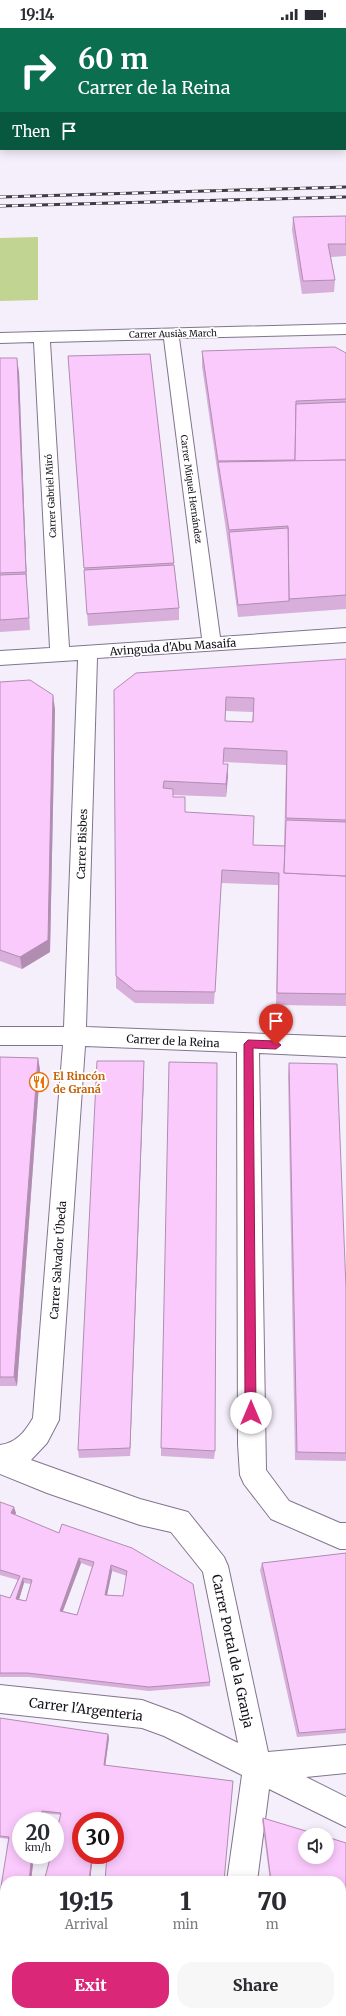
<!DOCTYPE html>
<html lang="en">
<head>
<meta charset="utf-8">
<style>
	body { margin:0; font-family:Merriweather,serif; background:#f7f7f7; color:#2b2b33; height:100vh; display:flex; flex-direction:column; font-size:15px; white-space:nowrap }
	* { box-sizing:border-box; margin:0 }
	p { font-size:13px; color:#7c7c81 }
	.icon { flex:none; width:22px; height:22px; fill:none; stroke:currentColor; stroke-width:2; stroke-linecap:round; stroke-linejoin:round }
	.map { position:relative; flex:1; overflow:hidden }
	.panel { position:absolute; left:0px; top:1848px; width:346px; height:140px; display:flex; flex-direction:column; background:#fff; border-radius:16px 16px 0 0; box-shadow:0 2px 10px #0003 }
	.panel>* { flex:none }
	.banner { position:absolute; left:0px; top:0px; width:346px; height:122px; box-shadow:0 2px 10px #0003; background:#0b6e4f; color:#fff; overflow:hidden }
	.fabs { position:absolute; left:298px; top:1800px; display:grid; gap:8px }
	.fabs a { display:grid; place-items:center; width:36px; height:36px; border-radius:50%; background:#fff; box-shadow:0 2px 10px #0003; font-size:20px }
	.speed { position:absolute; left:12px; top:1784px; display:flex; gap:8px; font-size:20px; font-weight:700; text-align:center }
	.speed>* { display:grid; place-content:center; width:52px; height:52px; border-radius:50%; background:#fff; box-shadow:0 2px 10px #0003; line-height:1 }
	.speed small { font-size:10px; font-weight:400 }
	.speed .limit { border:6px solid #d22; background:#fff; color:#111 }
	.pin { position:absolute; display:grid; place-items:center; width:34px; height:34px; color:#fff; margin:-41px -17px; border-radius:50% 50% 50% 0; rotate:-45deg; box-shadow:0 0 4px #0007 }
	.pin .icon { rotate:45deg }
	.me { position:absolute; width:44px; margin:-22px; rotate:0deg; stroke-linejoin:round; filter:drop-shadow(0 0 3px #0008) }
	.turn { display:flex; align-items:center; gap:14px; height:84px; padding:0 12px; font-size:18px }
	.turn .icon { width:52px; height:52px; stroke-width:2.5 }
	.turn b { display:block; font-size:28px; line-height:34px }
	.then { display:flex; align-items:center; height:38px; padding:0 12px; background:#0003; gap:8px; font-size:15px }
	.eta { display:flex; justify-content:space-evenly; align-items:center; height:68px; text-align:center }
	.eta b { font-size:24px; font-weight:800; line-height:28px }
	.primary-button { display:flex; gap:8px; margin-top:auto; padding:8px 12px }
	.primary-button a { flex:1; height:46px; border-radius:16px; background:#db2777; color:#fff; font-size:16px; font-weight:800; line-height:46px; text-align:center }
	.primary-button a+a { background:#f7f7f7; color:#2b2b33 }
	.status { display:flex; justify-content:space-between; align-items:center; height:28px; padding:0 20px; background:#fff; direction:ltr }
	.status svg { height:11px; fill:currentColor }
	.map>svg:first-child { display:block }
	.green { fill:#c2d492 }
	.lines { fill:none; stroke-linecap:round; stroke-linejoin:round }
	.minor-casing { stroke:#82748e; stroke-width:2 }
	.minor { fill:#fff; fill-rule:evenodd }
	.rail-casing { stroke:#413b46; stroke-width:3 }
	.rail { stroke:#fff; stroke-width:2; stroke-dasharray:6; stroke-linecap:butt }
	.wall { fill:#d8aeda; fill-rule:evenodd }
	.shaded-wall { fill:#b08db1 }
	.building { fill:#fbcafd; stroke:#b08db1; fill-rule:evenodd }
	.route { fill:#db2777; stroke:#8e194d }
	.labels { text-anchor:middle; stroke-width:3.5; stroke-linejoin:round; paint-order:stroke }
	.far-street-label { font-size:9px; fill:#15101a; stroke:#fff }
	.street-label { font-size:11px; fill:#15101a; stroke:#fff }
	.food-label { font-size:11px; font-weight:bold; fill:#c56008; stroke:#fff; text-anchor:start }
	.near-street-label { font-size:13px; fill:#15101a; stroke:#fff }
</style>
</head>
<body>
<div class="status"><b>19:14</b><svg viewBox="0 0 49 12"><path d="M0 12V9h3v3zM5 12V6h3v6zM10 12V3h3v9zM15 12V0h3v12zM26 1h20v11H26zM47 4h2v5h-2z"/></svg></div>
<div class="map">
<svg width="346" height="1988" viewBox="0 0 346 1988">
	<rect width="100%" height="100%" fill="#f5effb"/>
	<g class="green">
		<polygon points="0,0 346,0 346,67 345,1 1,1 0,49"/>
		<polygon points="38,209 38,272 0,273 0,210"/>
	</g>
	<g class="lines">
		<defs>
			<g id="minor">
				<path d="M346 296V306L179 310 220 609 346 600V614L97 630 86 999 346 1009V1029L259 1025 266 1442 289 1473 340 1495H346V1521H340L271 1491 244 1456 240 1447 238 1416 237 1024 85 1018 59 1392 47 1415 31 1432 140 1471 188 1484 224 1529 228 1538 268 1724 346 1717V1745L306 1749 346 1769V1799L269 1761 257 1853H227L242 1747 164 1708 142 1700 0 1685V1657L142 1672 180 1686 238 1715 203 1544 171 1504 140 1497 47 1465 0 1446V1417C16 1415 25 1404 33 1390L63 1017H0V999H64L78 632 0 637V623L50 620 34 314 0 315V305ZM164 311 202 610 69 619 50 314Z"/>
				<rect x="210" y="1983" width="30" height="5"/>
			</g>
		</defs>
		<use href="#minor" class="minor-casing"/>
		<use href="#minor" class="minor"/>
		<defs>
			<g id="rail">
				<polyline points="0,169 346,159"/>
				<polyline points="0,178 346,169"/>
			</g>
		</defs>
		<use href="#rail" class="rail-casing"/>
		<use href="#rail" class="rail"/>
	</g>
	<g class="wall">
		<polygon points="346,188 346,228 331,229 335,252 334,264 302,266 292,202 293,189"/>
		<polygon points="202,323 346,325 346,581 238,589 228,516 202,338"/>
		<polygon points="150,326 179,580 179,592 88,598 85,554 68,328"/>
		<polygon points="0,330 19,344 27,558 30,602 0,604"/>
		<path d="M346 631V978L276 977 278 857 221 855 214 976 135 975 116 960V948L114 662ZM226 683 253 684 252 694 225 693ZM223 734 286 737 284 818 253 817 185 784 173 769V767L226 769 228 736H223Z"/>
		<polygon points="0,654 55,681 50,924 22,941 0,933"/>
		<polygon points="0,1029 38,1030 40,1042 17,1358 0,1358"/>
		<polygon points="289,1035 346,1260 346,1433 295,1432 288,1047"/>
		<polygon points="144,1044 130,1428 79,1430 78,1422"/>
		<polygon points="161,1420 215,1423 214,1431 161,1428"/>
		<path d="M0 1474 16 1485 14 1487 59 1505 132 1520 210 1654V1658L149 1663 29 1649H0V1567L10 1570 18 1552 0 1547ZM81 1535 92 1539 77 1587 63 1583ZM112 1543 127 1548 123 1568 107 1567ZM24 1555 31 1556 26 1573 19 1571Z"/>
		<polygon points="346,1525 346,1705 297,1709 260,1542 262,1535"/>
		<polygon points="0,1690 108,1706 109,1710 105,1737 233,1753 224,1853 105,1853 107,1829 97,1827 115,1827 115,1793 81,1793 81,1827 93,1827 90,1853 44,1853 51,1827 55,1827 55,1810 61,1787 43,1785 42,1793 21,1793 21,1827 34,1827 31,1853 5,1853 5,1964 0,1965 0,1865 9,1811 0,1810"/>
		<polygon points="263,1790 346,1815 346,1918 341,1917 341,1853 270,1853 262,1792"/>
	</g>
	<g class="shaded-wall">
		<polygon points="17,330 19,344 27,558 30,602 26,544"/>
		<polygon points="53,667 55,681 50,924 22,941 20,929"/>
		<polygon points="228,736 228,749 226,769 226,756"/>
		<polygon points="38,1030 40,1042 17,1358 14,1349"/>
		<polygon points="144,1033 144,1044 130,1428 130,1420"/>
		<polygon points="14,1479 16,1485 13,1491 11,1485"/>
		<polygon points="79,1530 81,1535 61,1588 60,1583"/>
		<polygon points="111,1537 112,1543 106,1572 105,1567"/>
		<polygon points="23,1550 24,1555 18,1575 16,1571"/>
		<polygon points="108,1706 109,1710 105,1740 104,1737"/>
		<polygon points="42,1783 43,1785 42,1793 39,1793"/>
		<polygon points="32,1827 34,1827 31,1853 29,1853"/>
		<polygon points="92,1827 93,1827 90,1853 89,1853"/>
	</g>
	<g class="building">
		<polygon points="150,0 173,0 173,1 149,1"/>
		<polygon points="346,188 346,216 328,216 335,252 303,253 293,189"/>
		<polygon points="335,319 346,325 346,371 296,373 295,432 218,433 202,323"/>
		<polygon points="150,326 174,535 84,540 68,328"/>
		<polygon points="0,330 17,330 26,544 0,545"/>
		<polygon points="346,374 346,432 295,433 296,376"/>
		<polygon points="346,432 346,567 289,571 288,498 229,502 218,434"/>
		<polygon points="288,500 289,573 238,577 229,504"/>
		<polygon points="174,537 179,580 87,586 84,542"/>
		<polygon points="26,546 29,590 0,592 0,547"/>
		<path d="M346 631V792L286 790 287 723 224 720 223 736H228L226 756 164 753 163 760 173 761V769H185V784L254 788 253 817 285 818 284 845 346 848V966L277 965 279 845 222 842 215 964 135 963 116 948 114 662 136 645ZM226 669 254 670 253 694 225 693Z"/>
		<polygon points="30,652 53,667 48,912 20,929 0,922 0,654"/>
		<polygon points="286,792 346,794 346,848 284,845"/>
		<polygon points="0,1029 38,1030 14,1349 0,1349"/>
		<polygon points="97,1033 144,1033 130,1420 78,1422"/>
		<polygon points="169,1034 217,1035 215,1423 161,1420"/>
		<polygon points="289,1035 337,1036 346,1260 346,1425 297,1424"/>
		<path d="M0 1474 14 1479 11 1485 59 1505 62 1496 132 1520 193 1556 210 1654 149 1659 27 1645H0V1567L10 1570 20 1548 0 1542ZM79 1530 94 1534 77 1587 60 1583ZM111 1537 127 1543 123 1568 105 1567ZM23 1550 32 1552 26 1573 16 1571Z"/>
		<polygon points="346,1525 346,1701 299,1705 262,1535"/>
		<polygon points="0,1690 108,1706 104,1737 233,1753 224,1853 105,1853 107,1827 106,1827 115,1827 115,1793 81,1793 81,1827 92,1827 89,1853 44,1853 51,1827 55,1827 55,1810 61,1785 42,1783 39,1793 21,1793 21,1827 32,1827 29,1853 5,1853 5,1964 0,1965 0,1865 9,1809 0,1808"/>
		<polygon points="263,1790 319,1807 305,1807 305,1829 327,1829 327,1809 346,1815 346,1917 341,1915 341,1853 271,1853"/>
		<polygon points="341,1945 346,1945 346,1988 241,1988 240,1983 341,1983"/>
		<polygon points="5,1964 5,1983 33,1983 34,1988 0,1988 0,1965"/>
		<rect x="86" y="1983" width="125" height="5"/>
	</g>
	<polygon class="route" points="248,1012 276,1013 281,1017 276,1021 253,1020 256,1385 254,1389 251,1391 247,1389 245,1385 244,1016"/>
	<defs>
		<symbol id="restaurant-ring" viewBox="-11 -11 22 22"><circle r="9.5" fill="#fff" stroke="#e8710a" stroke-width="1.5"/><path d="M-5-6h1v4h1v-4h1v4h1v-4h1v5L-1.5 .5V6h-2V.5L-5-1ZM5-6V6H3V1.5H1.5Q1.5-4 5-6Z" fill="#e8710a"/></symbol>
	</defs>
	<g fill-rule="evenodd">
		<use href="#restaurant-ring" x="28" y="1043" width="22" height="22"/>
	</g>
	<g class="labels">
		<g class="far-street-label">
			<text transform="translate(173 306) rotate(-1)" y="3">Carrer Ausiàs March</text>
			<text transform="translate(191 461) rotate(82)" y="3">Carrer Miquel Hernández</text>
			<text transform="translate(51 468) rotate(-93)" y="3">Carrer Gabriel Miró</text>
		</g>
		<g class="street-label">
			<text transform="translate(173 619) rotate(-4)" y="4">Avinguda d'Abu Masaifa</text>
			<text transform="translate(82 816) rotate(-88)" y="4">Carrer Bisbes</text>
			<text transform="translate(173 1013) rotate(3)" y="4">Carrer de la Reina</text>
			<text transform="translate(58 1232) rotate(-86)" y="4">Carrer Salvador Úbeda</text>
		</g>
		<g class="food-label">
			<text x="53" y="1052">El Rincón<tspan x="53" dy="13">de Graná</tspan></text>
		</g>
		<g class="near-street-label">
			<text transform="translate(233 1623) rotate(78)" y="5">Carrer Portal de la Granja</text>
			<text transform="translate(86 1681) rotate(7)" y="5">Carrer l'Argenteria</text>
		</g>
	</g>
</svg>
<div class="fabs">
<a><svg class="icon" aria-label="sound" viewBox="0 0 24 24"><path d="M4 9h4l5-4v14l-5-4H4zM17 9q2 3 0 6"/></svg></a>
</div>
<div class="speed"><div>20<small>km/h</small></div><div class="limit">30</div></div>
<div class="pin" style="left:276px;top:1017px;background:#d93025"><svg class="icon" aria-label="arrive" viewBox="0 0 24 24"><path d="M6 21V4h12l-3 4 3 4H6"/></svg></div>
<svg class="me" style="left:251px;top:1385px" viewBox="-20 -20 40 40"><circle r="19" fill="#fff"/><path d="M0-13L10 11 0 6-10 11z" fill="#db2777"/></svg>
<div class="banner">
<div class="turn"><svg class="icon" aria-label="right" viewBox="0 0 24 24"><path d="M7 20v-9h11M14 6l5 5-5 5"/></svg><div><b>60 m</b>Carrer de la Reina</div></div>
<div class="then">Then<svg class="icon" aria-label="arrive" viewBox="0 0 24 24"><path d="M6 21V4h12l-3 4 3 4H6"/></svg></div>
</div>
<section class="panel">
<div class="eta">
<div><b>19:15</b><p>Arrival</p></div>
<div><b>1</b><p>min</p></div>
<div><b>70</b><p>m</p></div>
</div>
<div class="primary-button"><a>Exit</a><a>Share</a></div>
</section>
</div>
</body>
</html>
